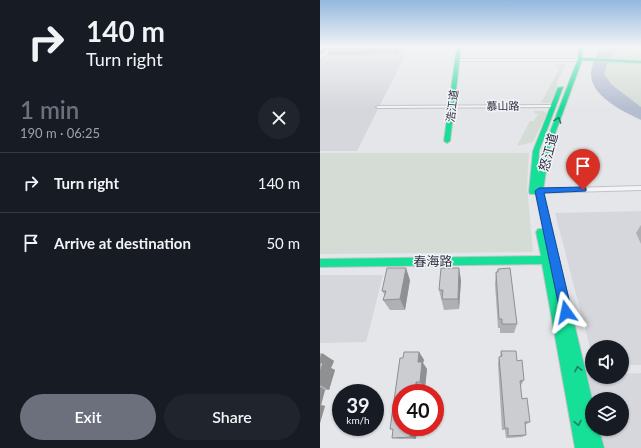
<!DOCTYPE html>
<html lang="en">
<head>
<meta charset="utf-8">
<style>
	body { margin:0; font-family:Lato,"Noto Sans SC",sans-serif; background:#20242c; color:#f1f3f6; height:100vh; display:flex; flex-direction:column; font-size:15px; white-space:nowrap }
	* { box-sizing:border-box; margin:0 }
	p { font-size:13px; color:#9ea1a6 }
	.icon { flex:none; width:22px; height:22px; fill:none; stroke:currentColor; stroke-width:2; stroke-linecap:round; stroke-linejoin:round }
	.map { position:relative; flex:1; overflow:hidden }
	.panel { display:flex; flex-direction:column; background:#171b24; width:320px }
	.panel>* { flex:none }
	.top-card { background:#171b24; color:#f1f3f6; overflow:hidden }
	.fabs { position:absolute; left:265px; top:340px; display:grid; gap:8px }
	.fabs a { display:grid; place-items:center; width:44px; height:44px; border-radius:50%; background:#171b24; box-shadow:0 1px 3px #0004; font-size:20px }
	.speed { position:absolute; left:12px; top:384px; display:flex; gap:8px; font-size:20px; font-weight:700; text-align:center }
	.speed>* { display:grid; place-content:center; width:52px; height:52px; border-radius:50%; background:#171b24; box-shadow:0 1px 3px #0004; line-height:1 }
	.speed small { font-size:10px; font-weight:400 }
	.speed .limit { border:6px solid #d22; background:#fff; color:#111 }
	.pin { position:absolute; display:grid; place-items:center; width:34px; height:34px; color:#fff; margin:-41px -17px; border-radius:50% 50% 50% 0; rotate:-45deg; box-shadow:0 0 4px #0007 }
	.pin .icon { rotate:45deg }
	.me { position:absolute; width:44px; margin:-22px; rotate:348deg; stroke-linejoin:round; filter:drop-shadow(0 0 3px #0008) }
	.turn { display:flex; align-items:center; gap:14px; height:84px; padding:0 20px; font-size:18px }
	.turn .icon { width:52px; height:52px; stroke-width:2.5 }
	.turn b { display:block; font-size:28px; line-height:34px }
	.round { display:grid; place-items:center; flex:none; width:42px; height:42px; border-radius:21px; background:#20242c }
	.head { display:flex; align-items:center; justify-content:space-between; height:68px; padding:0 20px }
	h1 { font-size:24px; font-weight:600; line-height:30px; color:#6c707c }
	.action { display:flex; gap:8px; margin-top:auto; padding:8px 20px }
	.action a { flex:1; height:46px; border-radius:24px; background:#6c707c; color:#fff; font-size:16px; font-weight:600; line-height:46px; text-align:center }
	.action a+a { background:#20242c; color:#f1f3f6 }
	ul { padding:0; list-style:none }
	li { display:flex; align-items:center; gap:12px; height:60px; padding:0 20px; border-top:1px solid #363941 }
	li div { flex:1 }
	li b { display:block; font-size:15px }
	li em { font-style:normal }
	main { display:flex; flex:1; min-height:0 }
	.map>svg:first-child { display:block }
	.built { fill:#d5d7dd; fill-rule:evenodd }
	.green { fill:#d4dcd5 }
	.water { fill:#b5bed1 }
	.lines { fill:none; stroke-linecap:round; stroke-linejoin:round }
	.street-casing { stroke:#c1c3c5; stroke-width:2 }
	.fast-casing { stroke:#c1c3c5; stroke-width:2 }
	.street { fill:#f4f4f6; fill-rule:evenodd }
	.fast { fill:#16e098; fill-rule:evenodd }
	.wall { fill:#afb0b4 }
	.shaded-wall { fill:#8f9092 }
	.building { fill:#cccdd1; stroke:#8f9092 }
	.oneway { stroke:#227f68 }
	.route { fill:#1a73e8; stroke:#114b97 }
	.labels { text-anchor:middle; stroke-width:3; stroke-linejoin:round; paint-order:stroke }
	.far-street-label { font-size:11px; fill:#2c3041; stroke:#f3f4f7 }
	.street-label { font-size:13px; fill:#2c3041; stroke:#f3f4f7 }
</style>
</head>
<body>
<main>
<section class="panel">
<div class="top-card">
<div class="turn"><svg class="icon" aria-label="right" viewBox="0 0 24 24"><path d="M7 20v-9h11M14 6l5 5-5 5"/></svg><div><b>140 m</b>Turn right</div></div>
</div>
<div class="head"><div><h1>1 min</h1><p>190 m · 06:25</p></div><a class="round"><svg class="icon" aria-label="close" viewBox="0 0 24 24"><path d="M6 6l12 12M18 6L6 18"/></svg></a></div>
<ul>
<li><svg class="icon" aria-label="right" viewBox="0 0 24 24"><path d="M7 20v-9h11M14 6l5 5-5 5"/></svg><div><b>Turn right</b></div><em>140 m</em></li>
<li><svg class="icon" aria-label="arrive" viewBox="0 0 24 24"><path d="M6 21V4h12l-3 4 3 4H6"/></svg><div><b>Arrive at destination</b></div><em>50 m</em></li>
</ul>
<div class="action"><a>Exit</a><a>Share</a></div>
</section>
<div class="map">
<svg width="321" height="448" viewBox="0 0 321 448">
	<rect width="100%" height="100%" fill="#e4e6e9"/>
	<g class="built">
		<polygon points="10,47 89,47 37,151 0,151 0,56"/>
		<polygon points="321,211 321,365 302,365 302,347 272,347 272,355 235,213"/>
		<polygon points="0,275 63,275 46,342 0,343"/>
		<path d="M321 373V448H269L254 376 272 375V377H302V374ZM272 399H302V429H272Z"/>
	</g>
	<g class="green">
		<polygon points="276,47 313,47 321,52 321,113 282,79"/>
		<polygon points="235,64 245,64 246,66 237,81 237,89 230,103 221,103 239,69"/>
		<polygon points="214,111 223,111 227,113 213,142 197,146 210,121 214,121 218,114 214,113"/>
		<polygon points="0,153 209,153 207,186 213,252 0,254"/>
	</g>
	<path class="water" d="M278 47H293L294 52 289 59 284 74 292 85 321 107V120C300 110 262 92 273 64 275 58 280 51 278 47Z"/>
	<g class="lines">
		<defs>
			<g id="street">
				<polygon points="11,47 13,47 0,59 0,56"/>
				<polygon points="260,58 261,60 253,61 138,61 136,60 138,59 253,59"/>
				<polygon points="234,105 236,105 236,107 58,108 56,107 58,106"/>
				<polygon points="321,186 321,190 215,193 212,191 215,189"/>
			</g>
			<g id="fast">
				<polygon points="5,47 9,47 0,54 0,51"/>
				<polygon points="137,47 141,47 130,141 127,143 124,141"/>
				<polygon points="259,47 263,47 262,58 321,61 321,63 262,60 229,150 223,191 272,399 272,429 279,429 284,448 255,448 222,264 0,267 0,259 221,256 216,232 218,229 223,229 216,194 210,194 209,192 213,151 238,88 243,87 219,151 218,174 223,150 258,59"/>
			</g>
		</defs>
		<use href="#street" class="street-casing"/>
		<use href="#fast" class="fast-casing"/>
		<use href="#street" class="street"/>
		<use href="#fast" class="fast"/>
	</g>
	<g class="wall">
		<polygon points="8,47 81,47 77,54 9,55 7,48"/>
		<polygon points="321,225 321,244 316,233"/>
		<polygon points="178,269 197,324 194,333 180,333 180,328 178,328 175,284 176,272 177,272"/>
		<polygon points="90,280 85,310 70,310 63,300 65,295 62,291"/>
		<polygon points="141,280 139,309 124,310 119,290"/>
		<polygon points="181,351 197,361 204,380 200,387 202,399 210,422 205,425 206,435 202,437 186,438 185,430 182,430 178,364 179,357 180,357"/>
		<polygon points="84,352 99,352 104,360 103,363 107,369 105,388 101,388 101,393 81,393 81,427 97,427 96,439 80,439 72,438 73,430 70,429 80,358 83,358"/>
		<polygon points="0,353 14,361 11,368 15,370 9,390 5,390 1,405 5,406 0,423"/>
	</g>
	<g class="shaded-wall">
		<polygon points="75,47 81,47 77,54"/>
		<polygon points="86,268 90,280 85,310 80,299"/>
		<polygon points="139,268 141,280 139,309 138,299"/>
		<polygon points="99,352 104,360 103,363 107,369 105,388 100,382 98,362"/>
		<polygon points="2,353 14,361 11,368 15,370 9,390 0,385 0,358"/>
		<polygon points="96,382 101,388 101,393 95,393"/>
		<polygon points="0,387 5,390 1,405 5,406 0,423"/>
		<polygon points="91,427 97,427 96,439 90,437"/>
	</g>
	<g class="building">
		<polygon points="8,47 76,47 75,47 7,48"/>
		<polygon points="67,268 86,268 80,299 63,300 66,291 62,291"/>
		<polygon points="121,268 139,268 138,299 122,299 123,290 119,290"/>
		<polygon points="190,268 197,324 182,324 182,319 179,319 176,272 178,272 178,269"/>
		<polygon points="181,351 196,351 197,361 202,360 204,380 200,381 202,399 207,398 210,422 205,422 206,435 188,436 188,428 185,428 179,357 182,356"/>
		<polygon points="84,352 99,352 98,362 102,362 100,382 96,382 95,393 81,393 81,427 91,427 90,437 72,438 73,429 70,429 80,358 83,358"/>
		<polygon points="0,363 3,363 0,372"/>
	</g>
	<defs><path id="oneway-chevron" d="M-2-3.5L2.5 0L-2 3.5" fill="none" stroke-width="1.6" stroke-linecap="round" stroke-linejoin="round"/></defs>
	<g class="oneway">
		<use href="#oneway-chevron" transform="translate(238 120) rotate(-70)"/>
		<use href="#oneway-chevron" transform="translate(258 369) rotate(-102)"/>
		<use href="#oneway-chevron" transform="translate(258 423) rotate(79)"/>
	</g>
	<linearGradient id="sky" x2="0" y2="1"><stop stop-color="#93b8df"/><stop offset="0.43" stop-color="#f3f4f5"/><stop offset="1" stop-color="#f3f4f5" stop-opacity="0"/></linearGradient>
	<rect width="321" height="109" fill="url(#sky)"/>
	<polygon class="route" points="263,187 266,188 266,191 224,193 252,312 250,316 246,317 242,316 240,312 215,191 219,188"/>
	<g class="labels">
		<g class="far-street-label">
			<text transform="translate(132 106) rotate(-83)" y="4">浩江道</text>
			<text transform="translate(183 106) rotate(-1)" y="4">慕山路</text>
		</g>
		<g class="street-label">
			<text transform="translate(228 152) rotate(-75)" y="5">怒江道</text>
			<text transform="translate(113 261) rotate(-1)" y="5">春海路</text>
		</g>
	</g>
</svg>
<div class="fabs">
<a><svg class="icon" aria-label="sound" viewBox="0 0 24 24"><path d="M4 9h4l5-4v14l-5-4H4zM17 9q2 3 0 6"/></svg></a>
<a><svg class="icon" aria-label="layers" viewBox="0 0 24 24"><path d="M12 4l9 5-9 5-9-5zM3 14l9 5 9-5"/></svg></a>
</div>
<div class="speed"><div>39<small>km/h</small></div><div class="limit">40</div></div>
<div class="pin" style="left:263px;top:190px;background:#d93025"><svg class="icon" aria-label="arrive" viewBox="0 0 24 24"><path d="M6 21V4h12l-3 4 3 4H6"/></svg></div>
<svg class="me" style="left:246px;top:312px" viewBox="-20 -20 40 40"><path d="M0-17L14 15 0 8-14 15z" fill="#1a73e8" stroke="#fff" stroke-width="4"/></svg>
</div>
</main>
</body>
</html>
